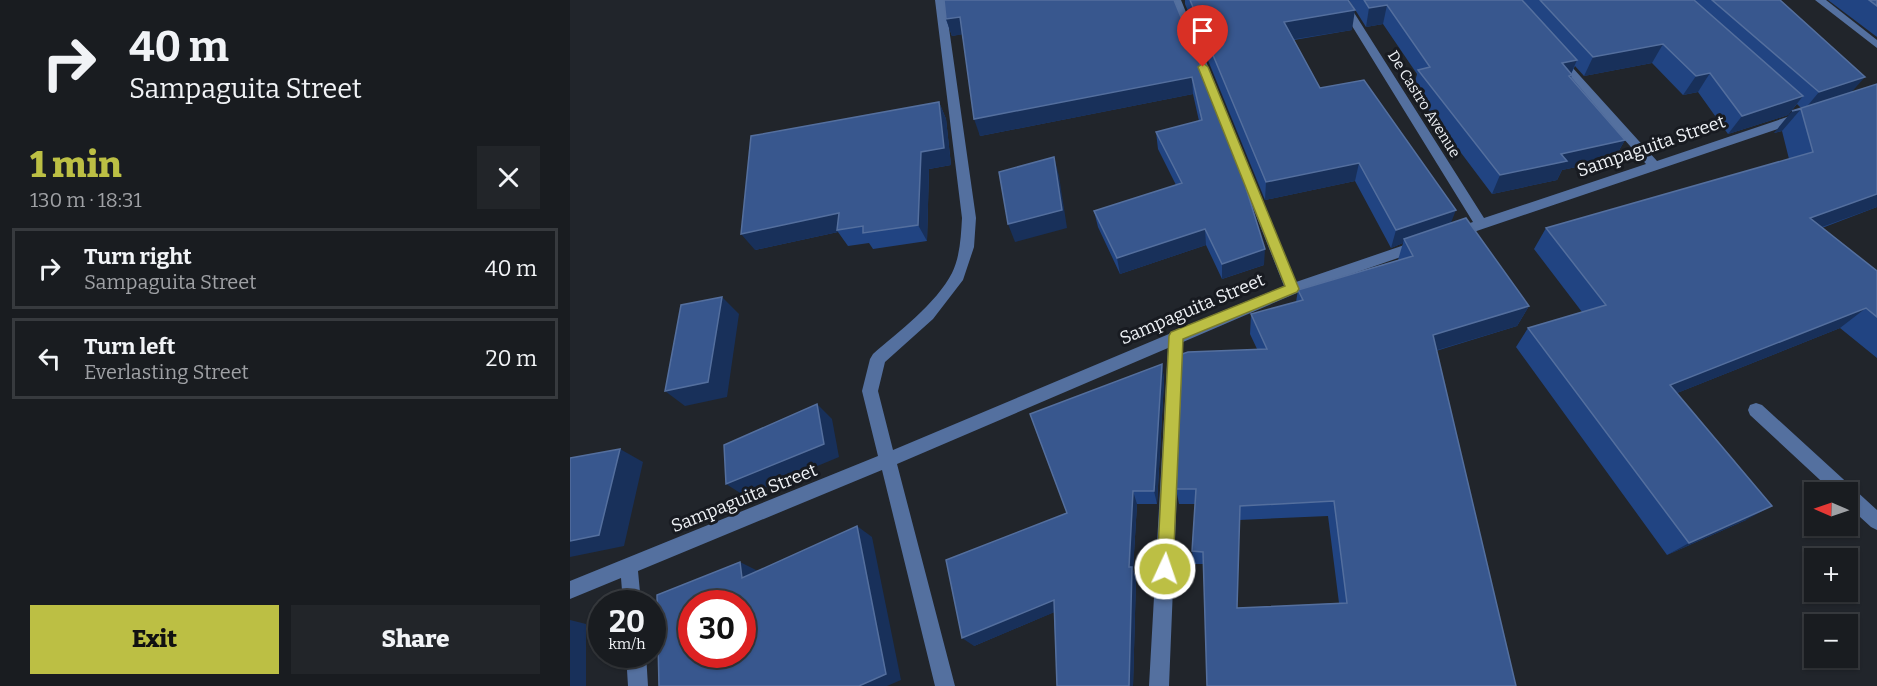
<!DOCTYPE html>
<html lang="en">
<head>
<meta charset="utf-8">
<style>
	body { margin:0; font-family:Bitter,serif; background:#222529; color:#f1f3f6; height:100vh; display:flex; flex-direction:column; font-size:22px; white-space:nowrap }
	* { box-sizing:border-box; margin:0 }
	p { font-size:20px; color:#9fa1a5 }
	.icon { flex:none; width:33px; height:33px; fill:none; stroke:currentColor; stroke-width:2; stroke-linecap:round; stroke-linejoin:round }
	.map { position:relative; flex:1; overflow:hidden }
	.side { display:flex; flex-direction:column; background:#191c20; width:570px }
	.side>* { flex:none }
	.guide { background:#191c20; color:#f1f3f6; overflow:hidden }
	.needle { width:39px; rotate:272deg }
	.fabs { position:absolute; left:1234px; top:482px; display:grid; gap:12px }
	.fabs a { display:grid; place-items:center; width:54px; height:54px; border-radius:0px; background:#191c20; box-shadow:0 2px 4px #0004,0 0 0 2px #373a3e; font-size:30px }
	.speed { position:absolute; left:18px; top:590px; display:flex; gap:12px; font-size:30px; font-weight:700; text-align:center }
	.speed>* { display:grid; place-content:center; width:78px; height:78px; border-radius:50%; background:#191c20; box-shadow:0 2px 4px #0004,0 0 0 2px #373a3e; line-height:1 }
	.speed small { font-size:15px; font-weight:400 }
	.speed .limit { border:9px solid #d22; background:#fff; color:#111 }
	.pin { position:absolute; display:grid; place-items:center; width:51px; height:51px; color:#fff; margin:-62px -26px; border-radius:50% 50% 50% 0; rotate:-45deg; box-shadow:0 0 6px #0007 }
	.pin .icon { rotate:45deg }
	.me { position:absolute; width:66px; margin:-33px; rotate:3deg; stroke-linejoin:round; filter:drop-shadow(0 0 4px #0008) }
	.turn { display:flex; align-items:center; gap:21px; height:126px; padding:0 30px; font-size:27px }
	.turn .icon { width:78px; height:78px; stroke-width:2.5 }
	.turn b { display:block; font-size:42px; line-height:51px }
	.round { display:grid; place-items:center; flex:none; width:63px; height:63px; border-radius:0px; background:#222529 }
	.head { display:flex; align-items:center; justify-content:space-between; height:102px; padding:0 30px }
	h1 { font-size:36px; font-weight:800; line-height:45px; color:#bcbf44 }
	.button { display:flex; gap:12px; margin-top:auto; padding:12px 30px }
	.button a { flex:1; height:69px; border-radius:0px; background:#bcbf44; color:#111; font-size:24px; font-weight:800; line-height:69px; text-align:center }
	.button a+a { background:#222529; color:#f1f3f6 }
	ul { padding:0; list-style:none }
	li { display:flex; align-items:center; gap:18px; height:81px; margin:0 12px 9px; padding:0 18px; border:3px solid #373a3e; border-radius:0px }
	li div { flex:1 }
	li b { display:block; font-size:22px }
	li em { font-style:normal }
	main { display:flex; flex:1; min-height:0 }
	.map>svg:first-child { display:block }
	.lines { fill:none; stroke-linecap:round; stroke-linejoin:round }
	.service { fill:#54709f; fill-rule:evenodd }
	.minor { fill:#54709f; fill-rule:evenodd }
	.wall { fill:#214482; fill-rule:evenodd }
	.shaded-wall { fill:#18305a }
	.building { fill:#38578e; stroke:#546f9e; stroke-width:1.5; fill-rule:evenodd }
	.route { fill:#bcbf44; stroke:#7a7c2c; stroke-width:1.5 }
	.labels { text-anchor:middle; stroke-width:6; stroke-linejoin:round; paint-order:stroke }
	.far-street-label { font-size:15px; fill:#eff2f6; stroke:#181b21 }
	.street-label { font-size:18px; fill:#eff2f6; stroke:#181b21 }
</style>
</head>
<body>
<main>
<section class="side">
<div class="guide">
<div class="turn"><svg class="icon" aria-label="right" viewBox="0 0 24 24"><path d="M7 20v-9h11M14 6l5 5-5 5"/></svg><div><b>40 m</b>Sampaguita Street</div></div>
</div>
<div class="head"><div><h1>1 min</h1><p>130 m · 18:31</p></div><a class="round"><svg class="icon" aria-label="close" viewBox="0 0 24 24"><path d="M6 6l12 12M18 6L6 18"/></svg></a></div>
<ul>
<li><svg class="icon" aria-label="right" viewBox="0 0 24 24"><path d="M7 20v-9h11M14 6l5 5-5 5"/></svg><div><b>Turn right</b><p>Sampaguita Street</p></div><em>40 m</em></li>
<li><svg class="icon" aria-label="left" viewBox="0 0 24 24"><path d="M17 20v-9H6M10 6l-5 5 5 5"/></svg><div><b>Turn left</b><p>Everlasting Street</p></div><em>20 m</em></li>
</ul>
<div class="button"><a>Exit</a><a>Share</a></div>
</section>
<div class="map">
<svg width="1307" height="686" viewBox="0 0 1307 686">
	<rect width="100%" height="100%" fill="#21252b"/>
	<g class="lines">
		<polygon class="service" points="1186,403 1192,405 1307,510 1307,530 1301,527 1278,506 1278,492 1263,492 1180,415 1178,410 1180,405"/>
		<g class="minor">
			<path d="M365 0H375L406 218 404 247 393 280 363 319 315 362 308 391 323 450 599 334 601 332 714 286 601 0H611L726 282 849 240 856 245 854 249 727 293 613 342 599 686H579L598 348 327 464 385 686H365L312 470 68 571 71 603H53L51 578 0 599V581L308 456 292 391 300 359 303 354C328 332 366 304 382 273 390 257 391 236 392 218Z"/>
			<polygon points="766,0 776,0 914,218 1076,164 984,60 984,56 992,56 1087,161 1226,114 1230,113 1236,117 1234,120 883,239 878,238 876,234 878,230 903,222"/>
			<polygon points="1245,0 1256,0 1307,40 1307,48"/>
			<polygon points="56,654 76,654 78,686 58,686"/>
		</g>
	</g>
	<g class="wall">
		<polygon points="604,0 679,200 694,265 652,279 636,245 550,274 528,227 524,211 606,185 588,149 586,132 629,121 623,94 410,136 392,34 382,36 376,19"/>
		<path d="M615 0H778L782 30 724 40 750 88 959 306 947 326 866 351 946 686H637L634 564H624L622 551 625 504H609L606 489 687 349 680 334 681 314 726 302 728 290 828 260 833 243 821 248 785 181 695 200 615 4ZM758 516 769 603 667 608 669 520Z"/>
		<polygon points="779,0 1210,0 1282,91 1307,207 1252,228 1307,271 1307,358 1270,328 1107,393 1176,520 1097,555 946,347 958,328 1012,312 964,249 976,228 1219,159 1212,131 1204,133 1231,108 1227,104 1218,115 1158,134 1128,92 1113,95 1082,63 1014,76 1005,66 1001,74 1001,77 1055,140 1044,159 992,170 987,180 922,194 843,89 847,74 813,24 796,27"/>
		<polygon points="1258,0 1307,0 1307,37"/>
		<polygon points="369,102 376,119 381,165 359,169 357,241 303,249 299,243 278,246 268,232 185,250"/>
		<polygon points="592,364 594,381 587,504 567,504 563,570 566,578 563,686 487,686 484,612 404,646 497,513"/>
	</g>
	<g class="shaded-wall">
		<polygon points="817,5 813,24 796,27 799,8"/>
		<polygon points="785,10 782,30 713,41 714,22"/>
		<polygon points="390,17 395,34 382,36 376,19"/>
		<polygon points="1093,44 1082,63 1014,76 1023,57"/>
		<polygon points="1007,60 1000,76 1002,75 993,94 992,63"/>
		<polygon points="1140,73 1128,92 1113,95 1126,76"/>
		<polygon points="622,77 623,94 410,136 404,119"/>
		<polygon points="1295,77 1278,96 1234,110 1249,92"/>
		<polygon points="1233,96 1218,115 1158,134 1172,116"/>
		<polygon points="369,102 376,119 381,165 359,169 357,241 348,225 351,152"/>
		<polygon points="1231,109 1212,131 1204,133 1222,111"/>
		<polygon points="1055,140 1044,159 992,170 987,180 922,194 930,175 991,154"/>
		<polygon points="484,157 489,176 497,228 445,242 438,224"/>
		<polygon points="789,163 785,181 695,200 696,182"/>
		<polygon points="680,187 679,204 676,188"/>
		<polygon points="1307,194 1307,207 1219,239 1240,218"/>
		<polygon points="886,210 879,228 834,239 833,243 821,248 826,230"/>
		<polygon points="269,213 267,230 268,232 185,250 171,234"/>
		<polygon points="635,229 636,245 550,274 547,258"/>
		<polygon points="695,249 694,265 652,279 652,264"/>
		<polygon points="152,297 169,314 157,397 115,406 95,391"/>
		<polygon points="959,306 947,326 854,354 863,335"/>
		<polygon points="1296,308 1270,328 1082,403 1100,385"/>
		<polygon points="592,364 594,381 587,504 584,491"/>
		<polygon points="247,404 262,419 269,457 175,496 156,484"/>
		<polygon points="50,449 73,462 54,546 0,557 0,541"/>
		<polygon points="563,491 567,504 563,570 566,578 563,686 559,686 559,567"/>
		<polygon points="1202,506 1176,520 1097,555 1119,543"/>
		<polygon points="287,526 302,537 331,680 317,686 289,686"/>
		<polygon points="170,562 190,572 172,578"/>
		<polygon points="484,600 492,609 404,646 392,638"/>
		<polygon points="0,620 16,624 16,686 0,686"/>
	</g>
	<g class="building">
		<polygon points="374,0 604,0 680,187 676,188 695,249 652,264 635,229 547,258 524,211 612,183 586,132 632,120 622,77 404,119 390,17 376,19"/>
		<polygon points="620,0 778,0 785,10 714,22 750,88 794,80 886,210 826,230 789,163 696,182"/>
		<polygon points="794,0 952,0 1007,60 992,63 1002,75 999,76 1055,140 991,154 997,161 930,175 848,70 860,67 817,5 799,8"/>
		<polygon points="970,0 1124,0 1233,96 1172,116 1140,73 1126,76 1093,44 1023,57"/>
		<polygon points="1142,0 1210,0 1295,77 1249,92"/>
		<polygon points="1299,0 1307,0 1307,6"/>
		<polygon points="1307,84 1307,194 1240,218 1307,271 1307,317 1296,308 1100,385 1202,506 1119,543 958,328 1036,305 976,228 1243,152 1231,109 1222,111"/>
		<polygon points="369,102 374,148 351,152 348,225 293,233 293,226 267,230 269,213 171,234 181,136"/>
		<polygon points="484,157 492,210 438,224 429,172"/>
		<path d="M896 218 959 306 863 335 946 686H637L633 552 622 551 626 489H606L612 354 618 352 697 349 681 314 733 300 728 290 843 256 834 239ZM764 501 777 603 667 608 670 506Z"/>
		<polygon points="152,297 138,382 95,391 111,305"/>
		<polygon points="592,364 584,491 563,491 559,567 562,567 559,686 487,686 484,600 392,638 376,560 497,513 460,414"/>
		<polygon points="247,404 254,444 156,484 154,445"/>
		<polygon points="50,449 29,535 0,541 0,458"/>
		<path d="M287 526 316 674 289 686H89L87 595 170 562 172 578ZM122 603H172V654H122Z"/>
	</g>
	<polygon class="route" points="633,63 638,67 729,289 727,292 613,339 603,569 601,575 595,578 589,575 587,569 599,336 601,332 715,286 628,67"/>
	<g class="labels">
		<g class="far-street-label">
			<text transform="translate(854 104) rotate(58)" y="5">De Castro Avenue</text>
		</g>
		<g class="street-label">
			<text transform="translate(1081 146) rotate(-19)" y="6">Sampaguita Street</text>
			<text transform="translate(622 309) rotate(-23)" y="6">Sampaguita Street</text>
			<text transform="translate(174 498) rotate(-22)" y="6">Sampaguita Street</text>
		</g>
	</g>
</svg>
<div class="fabs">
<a><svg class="needle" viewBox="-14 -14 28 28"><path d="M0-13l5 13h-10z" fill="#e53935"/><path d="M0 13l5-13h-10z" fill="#9fa1a5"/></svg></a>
<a>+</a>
<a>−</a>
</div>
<div class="speed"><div>20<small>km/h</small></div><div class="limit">30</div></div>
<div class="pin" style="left:633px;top:67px;background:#d93025"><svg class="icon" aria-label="arrive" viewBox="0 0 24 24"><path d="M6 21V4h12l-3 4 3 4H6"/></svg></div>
<svg class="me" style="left:595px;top:569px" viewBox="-20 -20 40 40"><circle r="17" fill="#bcbf44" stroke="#fff" stroke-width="3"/><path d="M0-11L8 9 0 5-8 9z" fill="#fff"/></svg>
</div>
</main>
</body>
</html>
